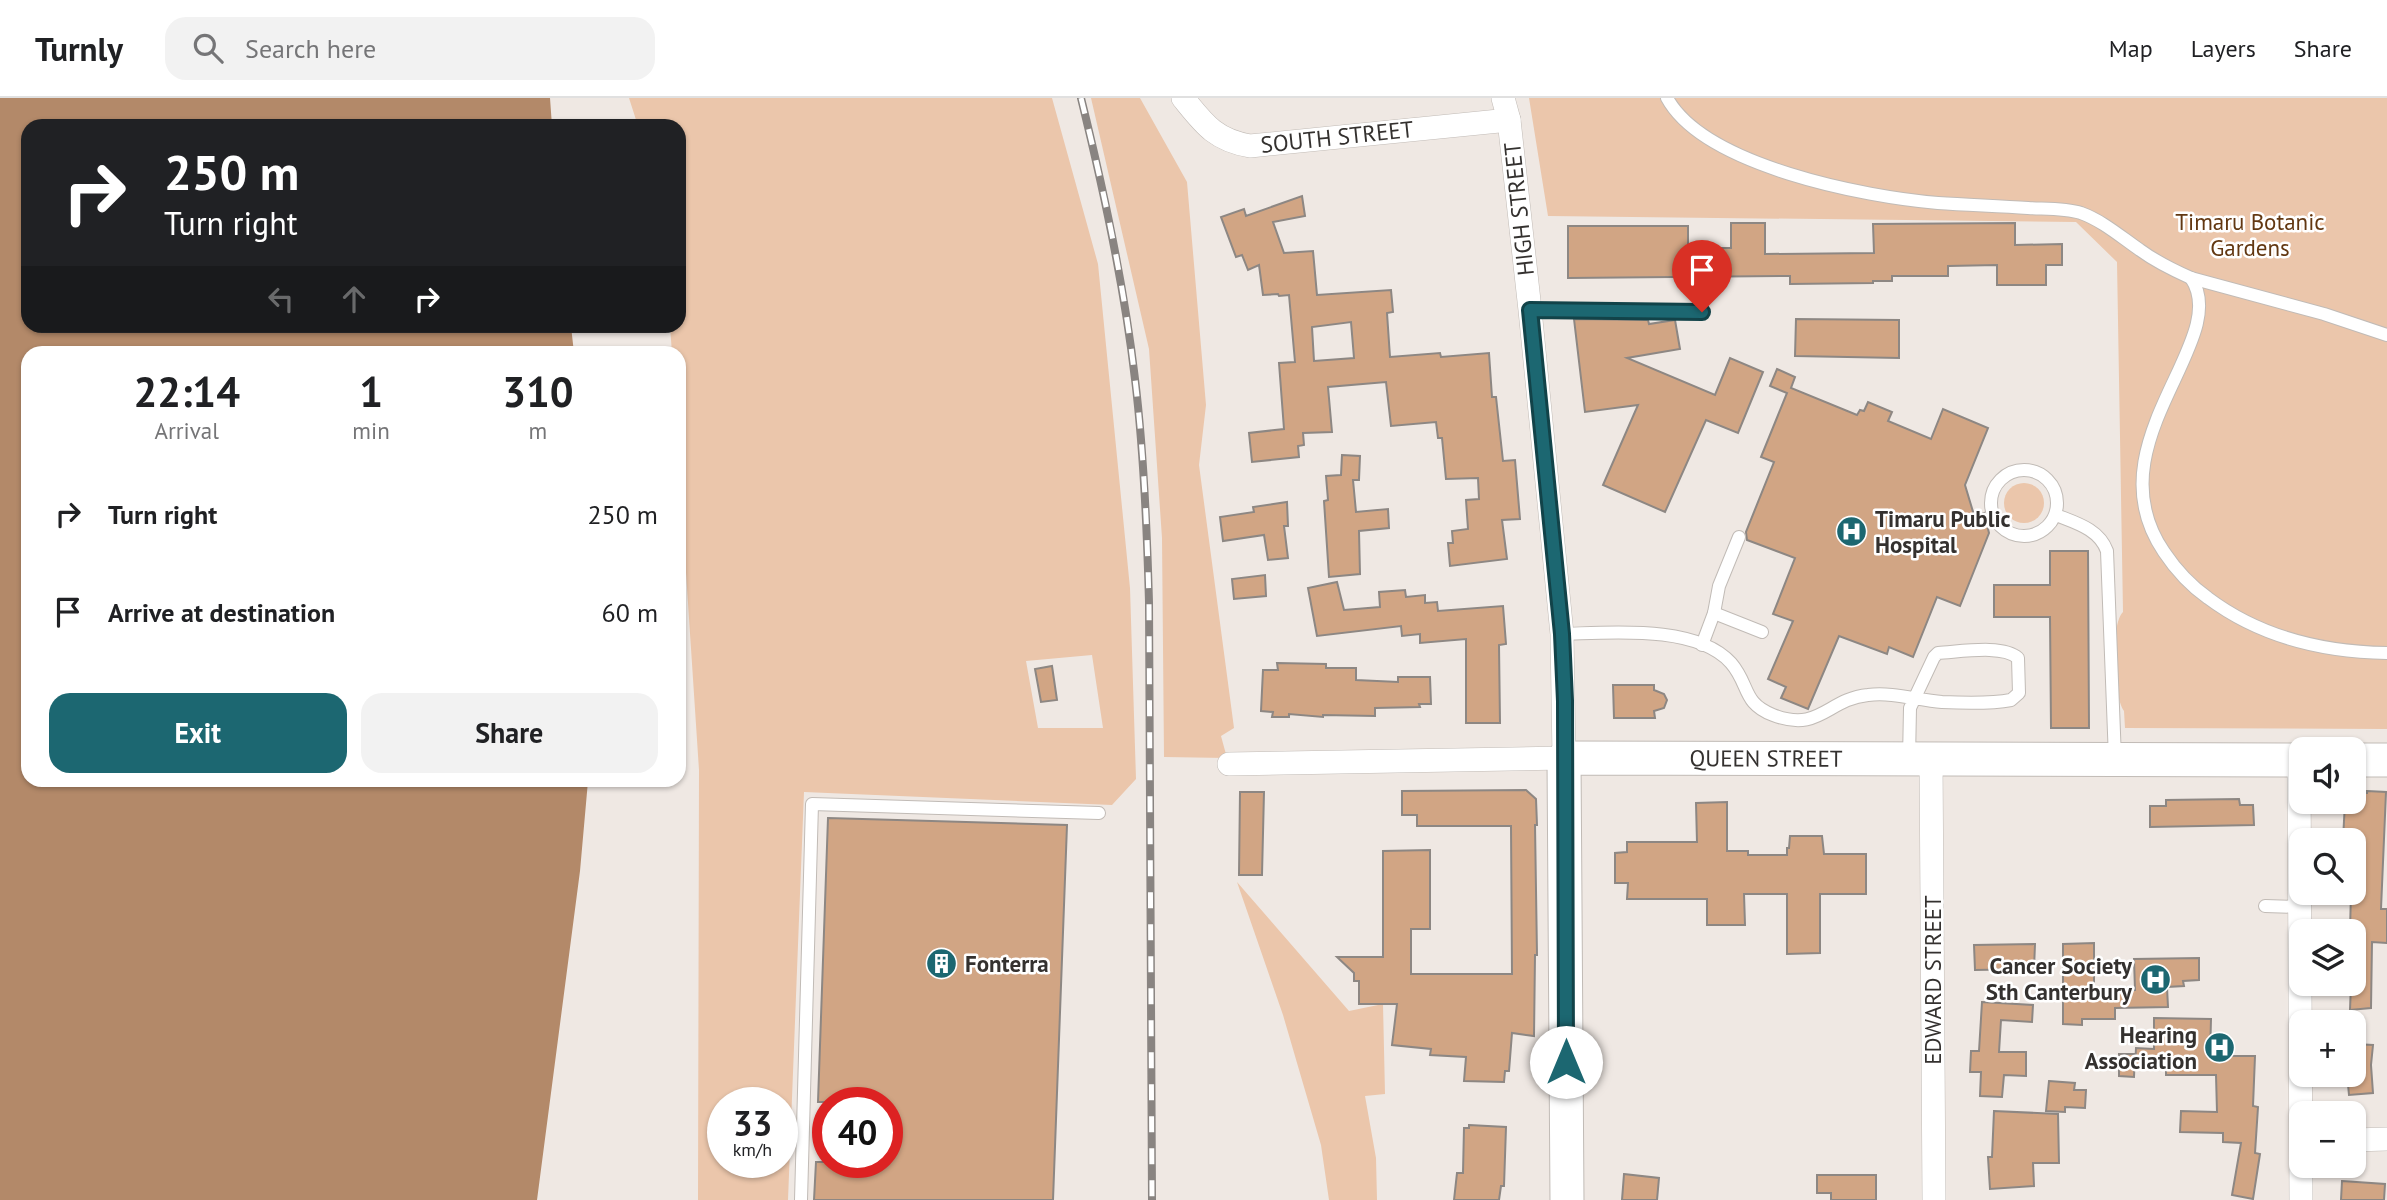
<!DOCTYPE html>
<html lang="en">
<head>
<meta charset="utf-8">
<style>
	body { margin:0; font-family:"PT Sans",sans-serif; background:#f2f2f2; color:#202124; height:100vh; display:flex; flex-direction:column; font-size:26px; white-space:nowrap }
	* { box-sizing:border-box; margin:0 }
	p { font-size:23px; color:#757577 }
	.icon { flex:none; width:38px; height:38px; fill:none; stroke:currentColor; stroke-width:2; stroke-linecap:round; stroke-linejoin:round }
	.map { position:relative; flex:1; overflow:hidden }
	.drawer { position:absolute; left:21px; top:248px; width:665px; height:441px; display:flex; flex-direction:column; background:#fff; border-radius:21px; box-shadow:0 2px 5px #0004 }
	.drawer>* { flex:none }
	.banner { position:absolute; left:21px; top:21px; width:665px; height:214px; border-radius:21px; box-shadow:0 2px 5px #0004; background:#202124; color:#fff; overflow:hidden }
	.fabs { position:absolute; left:2289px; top:639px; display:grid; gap:14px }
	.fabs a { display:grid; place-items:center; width:77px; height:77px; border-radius:14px; background:#fff; box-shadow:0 2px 5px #0004; font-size:35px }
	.speed { position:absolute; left:707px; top:989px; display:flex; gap:14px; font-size:35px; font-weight:700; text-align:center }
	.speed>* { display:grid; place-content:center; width:91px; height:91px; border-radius:50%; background:#fff; box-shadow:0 2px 5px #0004; line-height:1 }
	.speed small { font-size:18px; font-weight:400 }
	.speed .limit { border:10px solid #d22; background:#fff; color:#111 }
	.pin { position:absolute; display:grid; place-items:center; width:60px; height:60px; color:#fff; margin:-72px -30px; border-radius:50% 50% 50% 0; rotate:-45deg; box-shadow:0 0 7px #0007 }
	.pin .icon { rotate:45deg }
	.me { position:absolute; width:77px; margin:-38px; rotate:0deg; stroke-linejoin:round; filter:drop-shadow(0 0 5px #0008) }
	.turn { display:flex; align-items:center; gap:24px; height:147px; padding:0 28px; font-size:32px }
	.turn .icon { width:91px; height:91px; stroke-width:2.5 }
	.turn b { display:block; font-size:49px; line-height:60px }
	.lanes { display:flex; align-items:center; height:66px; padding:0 28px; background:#0003; justify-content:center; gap:35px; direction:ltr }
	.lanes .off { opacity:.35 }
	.eta { display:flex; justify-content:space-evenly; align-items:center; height:119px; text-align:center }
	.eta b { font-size:42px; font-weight:800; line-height:49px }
	.button { display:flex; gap:14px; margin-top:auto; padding:14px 28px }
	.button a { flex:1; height:80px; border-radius:21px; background:#1c6771; color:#fff; font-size:28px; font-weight:800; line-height:80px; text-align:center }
	.button a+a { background:#f2f2f2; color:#202124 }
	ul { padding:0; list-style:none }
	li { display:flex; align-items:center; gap:21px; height:98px; padding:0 28px }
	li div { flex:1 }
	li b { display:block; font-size:26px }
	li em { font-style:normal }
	header { display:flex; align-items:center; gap:42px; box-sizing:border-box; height:98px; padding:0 35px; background:#fff; border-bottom:2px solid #e0e0e0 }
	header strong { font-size:33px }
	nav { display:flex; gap:38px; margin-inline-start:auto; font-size:24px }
	.search { width:490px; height:63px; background:#f2f2f2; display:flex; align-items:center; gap:18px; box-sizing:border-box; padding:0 24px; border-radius:21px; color:#757577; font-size:26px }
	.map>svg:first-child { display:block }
	.green { fill:#ebc6ab; fill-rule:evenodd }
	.water { fill:#b38969 }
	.building { fill:#d1a584; stroke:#8d8783; stroke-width:2; fill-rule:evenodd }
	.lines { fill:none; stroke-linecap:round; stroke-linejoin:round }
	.lane-casing { stroke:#c1bbb6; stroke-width:14 }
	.street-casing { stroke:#c1bbb6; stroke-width:24 }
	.secondary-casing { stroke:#c1bbb6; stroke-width:35 }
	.lane { stroke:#fff; stroke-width:12 }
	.street { stroke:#fff; stroke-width:23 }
	.secondary { stroke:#fff; stroke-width:33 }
	.rail-casing { stroke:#898481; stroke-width:8 }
	.rail { stroke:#fff; stroke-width:5; stroke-dasharray:16; stroke-linecap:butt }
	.route-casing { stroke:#124349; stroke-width:18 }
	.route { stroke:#1c6771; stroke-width:12 }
	.labels { text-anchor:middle; stroke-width:5; stroke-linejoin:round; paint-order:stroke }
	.street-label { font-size:23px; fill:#34312f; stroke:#fff }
	.park-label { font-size:23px; fill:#623711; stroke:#fff }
	.poi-label { font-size:23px; font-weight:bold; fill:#34312f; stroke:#fff; text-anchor:start }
</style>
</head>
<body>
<header>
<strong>Turnly</strong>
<div class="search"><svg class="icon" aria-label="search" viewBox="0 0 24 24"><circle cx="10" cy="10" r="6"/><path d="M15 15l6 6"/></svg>Search here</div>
<nav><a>Map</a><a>Layers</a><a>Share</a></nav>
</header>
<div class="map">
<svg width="2387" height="1102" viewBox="0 0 2387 1102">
	<rect width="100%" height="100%" fill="#efe8e3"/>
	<g class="green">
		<path d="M629 0H1052L1098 166 1130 490 1136 681 1112 707 804 694 788 1102H698L699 672 679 368V256L672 255 670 228H679V28H638ZM1092 557 1103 630H1038L1026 563ZM723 1004H782V1064H723Z"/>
		<polygon points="1091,0 1140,0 1187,84 1206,307 1199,367 1234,630 1221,638 1227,660 1164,659 1162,440 1149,251"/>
		<path d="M1529 0H2387V631L2125 630 2124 613C2113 598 2110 527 2123 514L2117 164 2076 124 1548 118Z"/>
		<circle cx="2024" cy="405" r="20"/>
		<polygon points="1237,784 1349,913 1383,906 1385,996 1365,998 1376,1060 1377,1102 1329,1102 1321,1047 1283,917"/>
	</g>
	<polygon class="water" points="0,0 550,0 552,28 28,28 28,228 571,228 574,255 28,256 28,682 588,683 580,773 537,1102 0,1102"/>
	<g class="building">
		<path d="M1302 98 1305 118 1273 124 1284 155 1313 153 1317 197 1391 192 1393 214 1387 215 1390 259 1440 255 1441 259 1489 255 1492 299H1496L1503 363 1515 362 1520 421 1502 422 1507 461 1450 468 1448 445H1453L1452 433 1468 431 1466 402 1479 401 1478 380 1446 381 1442 340H1438L1436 324 1391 328 1386 284 1328 289 1332 334 1303 335 1304 347 1298 348 1299 359 1252 364 1249 335 1284 331 1279 265 1295 264 1289 197 1279 198 1278 196 1263 197 1259 167 1248 172 1242 157 1236 159 1221 119 1244 111 1246 118ZM1351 224 1354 260 1314 263 1312 229Z"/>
		<polygon points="1731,125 1765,125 1765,156 1874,155 1873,126 2015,125 2015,147 2062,146 2062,167 2046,167 2046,187 1997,187 1997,167 1948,168 1948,178 1892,178 1892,183 1873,183 1873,185 1790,186 1790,178 1568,180 1568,128 1688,128 1688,150 1731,150"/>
		<polygon points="1574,221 1648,222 1649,226 1675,222 1680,251 1627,260 1715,297 1730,260 1763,274 1738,335 1706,322 1665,414 1603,387 1638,307 1585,314"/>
		<polygon points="1796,221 1899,222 1899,260 1795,258"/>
		<polygon points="1777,271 1795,279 1791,290 1857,317 1860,312 1864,313 1868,304 1892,314 1888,323 1931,341 1943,311 1988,330 1965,387 1974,417 1984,415 1989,435 1960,508 1937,499 1913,559 1889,549 1887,556 1839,538 1808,611 1781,600 1786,589 1768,581 1793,523 1773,516 1795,460 1747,442 1746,434 1774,364 1761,359 1787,295 1770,288"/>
		<polygon points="1342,357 1360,358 1359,382 1353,382 1356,414 1388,411 1389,430 1359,433 1360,476 1329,479 1324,403 1328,402 1326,378 1341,377"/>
		<polygon points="1287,404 1288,428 1284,428 1288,460 1268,462 1264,437 1223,443 1220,419 1254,414 1253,409"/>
		<polygon points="2050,453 2088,453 2089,630 2051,630 2050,519 1994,519 1994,487 2050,487"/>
		<polygon points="1265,477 1266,498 1234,501 1232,481"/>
		<polygon points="1337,484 1344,512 1380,509 1379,494 1405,492 1406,499 1425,497 1425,505 1437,504 1438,513 1503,508 1506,546 1499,547 1500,625 1466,625 1466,541 1420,545 1420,536 1402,538 1401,528 1317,538 1308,490"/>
		<polygon points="1277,565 1326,566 1326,570 1356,570 1356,582 1398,584 1398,579 1430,579 1431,606 1419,606 1420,609 1375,610 1375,618 1323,617 1323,619 1289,616 1289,619 1272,619 1273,614 1261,613 1263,572 1278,572"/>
		<polygon points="1052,568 1057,602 1041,604 1035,571"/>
		<polygon points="1613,587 1654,587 1654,592 1664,596 1667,602 1664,610 1654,613 1655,620 1614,620"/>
		<polygon points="1526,692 1536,701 1537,727 1535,727 1537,857 1535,857 1534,938 1512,935 1509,973 1505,973 1504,984 1464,983 1466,959 1430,957 1431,951 1392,947 1397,906 1359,906 1359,883 1354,883 1354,875 1337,859 1383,859 1383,753 1430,752 1430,831 1411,831 1411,876 1512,876 1511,728 1417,728 1417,717 1402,717 1402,693"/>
		<polygon points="2367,693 2386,694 2381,811 2387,811 2387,845 2372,844 2371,910 2350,912 2351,886 2354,886 2354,833 2350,833 2351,794 2354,794 2354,742 2343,742 2345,704 2354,704 2354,695 2367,695"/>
		<polygon points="1240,694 1264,694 1262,777 1239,777"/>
		<polygon points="2239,701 2240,707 2253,707 2254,727 2150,729 2150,708 2166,708 2166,702"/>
		<polygon points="1727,704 1727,753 1748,753 1748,757 1787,757 1787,750 1789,750 1790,738 1822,738 1824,756 1866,756 1866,796 1820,796 1820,855 1787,856 1787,796 1744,796 1745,827 1707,827 1707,801 1627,801 1628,785 1615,785 1615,755 1627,754 1627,744 1697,744 1696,705"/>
		<polygon points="828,720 1067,727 1053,1102 814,1102 816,1064 887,1064 887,1004 818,1004"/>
		<polygon points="2094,845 2094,893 2135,892 2134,861 2199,860 2199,882 2183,883 2184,888 2167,889 2168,909 2115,910 2115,921 2082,921 2082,927 2063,926 2063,846"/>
		<polygon points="2035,846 2034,871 1975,872 1974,847"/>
		<polygon points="1982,904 2033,907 2032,924 2001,922 1999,954 2026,954 2026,978 2004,977 2002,999 1980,998 1981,974 1970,974 1971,953 1979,953"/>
		<polygon points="2154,920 2211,921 2210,958 2255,958 2253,1008 2258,1009 2255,1055 2260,1056 2253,1101 2232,1097 2241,1045 2223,1044 2223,1035 2180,1034 2181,1013 2217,1014 2216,977 2166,977 2166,971 2135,969 2136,950 2154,951"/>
		<polygon points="2354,946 2373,947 2371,967 2373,995 2349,997 2347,976 2354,976"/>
		<polygon points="2119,956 2135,956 2134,979 2119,978"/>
		<polygon points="2049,983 2075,985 2074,992 2086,992 2085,1010 2065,1009 2065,1014 2046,1013"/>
		<polygon points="1994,1013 2058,1016 2059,1065 2033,1065 2034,1088 1990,1091 1988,1059 1992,1059"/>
		<polygon points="1469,1027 1506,1029 1504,1088 1501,1088 1499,1102 1454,1102 1457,1075 1463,1075 1464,1030 1469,1030"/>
		<polygon points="1624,1076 1659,1080 1657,1102 1622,1102"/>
		<polygon points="1817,1077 1876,1077 1876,1102 1831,1102 1831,1095 1817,1095"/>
		<polygon points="2342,1083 2385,1086 2384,1102 2341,1102"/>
	</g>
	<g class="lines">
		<defs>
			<g id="lane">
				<path d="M1667 0C1704 68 1865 99 1938 105 1968 107 1998 108 2028 110 2045 111 2065 110 2081 115 2103 123 2121 139 2140 152 2155 163 2173 172 2191 180L2324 216 2387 237"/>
				<path d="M2191 180C2234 243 2090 346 2164 454 2176 472 2191 488 2208 500 2260 539 2323 554 2387 555"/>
				<polyline points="1530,212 1701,214"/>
				<circle cx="2024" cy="405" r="33"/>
				<path d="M2056 417C2076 425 2099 431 2107 453L2115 661"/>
				<polyline points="1714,515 1762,534"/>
				<path d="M1562 536C1609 535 1696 526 1731 565 1750 587 1742 605 1773 617 1820 635 1827 601 1868 597 1893 594 1917 602 1942 604 1964 605 1990 606 2011 602L2019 595 2018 560C2003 546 1959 554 1938 555L1934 559 1910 610 1909 661"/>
				<polyline points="1702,547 1714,515 1719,488 1739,439"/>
				<polyline points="2265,808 2299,809"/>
				<polyline points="801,1102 812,706 1099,715"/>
			</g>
			<g id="street">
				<path d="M1183 0C1204 26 1215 42 1250 48L1509 22"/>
				<polyline points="1931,661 1934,1102"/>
				<polyline points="2299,662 2301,1102"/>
				<polyline points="1229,666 1564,660 1562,536 1530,212 1509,22 1503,0"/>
				<polyline points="2354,1042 2387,1041"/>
			</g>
			<g id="secondary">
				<polyline points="2354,662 2387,662"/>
				<path id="s1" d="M1567 1102 1564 660 2301 662"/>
			</g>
		</defs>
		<use href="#lane" class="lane-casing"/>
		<use href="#street" class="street-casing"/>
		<use href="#secondary" class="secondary-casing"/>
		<use href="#lane" class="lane"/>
		<use href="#street" class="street"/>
		<use href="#secondary" class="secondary"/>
		<defs>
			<path id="rail" d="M1081 0C1104 93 1124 186 1135 281 1144 355 1147 430 1149 504L1152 1102"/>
		</defs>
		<use href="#rail" class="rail-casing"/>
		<use href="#rail" class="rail"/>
	</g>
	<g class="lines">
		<defs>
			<polyline id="route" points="1566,964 1565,603 1562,536 1530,212 1702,214"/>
		</defs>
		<use href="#route" class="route-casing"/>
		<use href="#route" class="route"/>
	</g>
	<defs>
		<symbol id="hospital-disc" viewBox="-11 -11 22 22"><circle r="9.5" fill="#1c6771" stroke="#fff"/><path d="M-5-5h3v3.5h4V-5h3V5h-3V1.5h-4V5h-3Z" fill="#fff"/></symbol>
		<symbol id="building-disc" viewBox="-11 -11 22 22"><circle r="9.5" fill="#1c6771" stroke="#fff"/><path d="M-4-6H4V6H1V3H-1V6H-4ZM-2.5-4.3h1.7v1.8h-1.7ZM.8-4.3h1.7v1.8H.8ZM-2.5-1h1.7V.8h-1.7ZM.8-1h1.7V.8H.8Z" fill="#fff"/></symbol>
	</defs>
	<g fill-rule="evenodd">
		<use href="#hospital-disc" x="1834" y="416" width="35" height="35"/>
		<use href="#building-disc" x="924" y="848" width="35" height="35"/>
		<use href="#hospital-disc" x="2138" y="864" width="35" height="35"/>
		<use href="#hospital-disc" x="2202" y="932" width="35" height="35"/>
	</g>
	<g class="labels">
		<g class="street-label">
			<text transform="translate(1337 39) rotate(-6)" y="8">SOUTH STREET</text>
			<text transform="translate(1519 111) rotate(-96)" y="8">HIGH STREET</text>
			<text dy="8" stroke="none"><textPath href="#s1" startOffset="644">QUEEN STREET</textPath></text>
			<text transform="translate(1933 882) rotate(-90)" y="8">EDWARD STREET</text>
		</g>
		<g class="park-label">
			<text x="2250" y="132">Timaru Botanic<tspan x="2250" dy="26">Gardens</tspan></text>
		</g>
		<g class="poi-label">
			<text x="1875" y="429">Timaru Public<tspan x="1875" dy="26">Hospital</tspan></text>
			<text x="965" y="874">Fonterra</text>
			<text x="2132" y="876" text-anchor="end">Cancer Society<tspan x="2132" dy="26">Sth Canterbury</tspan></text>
			<text x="2197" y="945" text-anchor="end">Hearing<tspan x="2197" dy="26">Association</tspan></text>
		</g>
	</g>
</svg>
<div class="fabs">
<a><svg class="icon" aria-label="sound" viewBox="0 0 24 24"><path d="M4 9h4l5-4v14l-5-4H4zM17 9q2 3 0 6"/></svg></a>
<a><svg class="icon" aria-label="search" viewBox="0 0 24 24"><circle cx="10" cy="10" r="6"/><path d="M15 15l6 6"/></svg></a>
<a><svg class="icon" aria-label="layers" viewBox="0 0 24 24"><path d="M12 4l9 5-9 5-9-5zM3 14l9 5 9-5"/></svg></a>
<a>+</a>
<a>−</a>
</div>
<div class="speed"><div>33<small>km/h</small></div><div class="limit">40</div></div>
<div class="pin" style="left:1702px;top:214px;background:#d93025"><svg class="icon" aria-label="arrive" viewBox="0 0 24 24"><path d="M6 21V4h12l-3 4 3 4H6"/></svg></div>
<svg class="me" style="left:1566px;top:964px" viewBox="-20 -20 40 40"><circle r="19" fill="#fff"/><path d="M0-13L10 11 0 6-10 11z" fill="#1c6771"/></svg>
<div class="banner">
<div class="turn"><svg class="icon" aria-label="right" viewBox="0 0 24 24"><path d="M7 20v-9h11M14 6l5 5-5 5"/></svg><div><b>250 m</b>Turn right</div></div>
<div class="lanes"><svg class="icon off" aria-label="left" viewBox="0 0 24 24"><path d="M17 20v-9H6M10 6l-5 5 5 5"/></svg><svg class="icon off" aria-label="ahead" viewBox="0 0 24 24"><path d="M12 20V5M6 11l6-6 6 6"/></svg><svg class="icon" aria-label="right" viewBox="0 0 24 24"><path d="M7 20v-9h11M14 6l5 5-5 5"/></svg></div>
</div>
<section class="drawer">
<div class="eta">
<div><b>22:14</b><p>Arrival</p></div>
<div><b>1</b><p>min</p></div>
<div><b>310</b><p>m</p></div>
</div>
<ul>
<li><svg class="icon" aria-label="right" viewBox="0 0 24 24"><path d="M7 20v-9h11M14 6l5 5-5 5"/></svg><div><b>Turn right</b></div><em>250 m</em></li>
<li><svg class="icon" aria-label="arrive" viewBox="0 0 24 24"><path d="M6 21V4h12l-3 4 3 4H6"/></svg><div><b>Arrive at destination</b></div><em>60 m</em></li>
</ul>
<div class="button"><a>Exit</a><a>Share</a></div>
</section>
</div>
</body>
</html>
